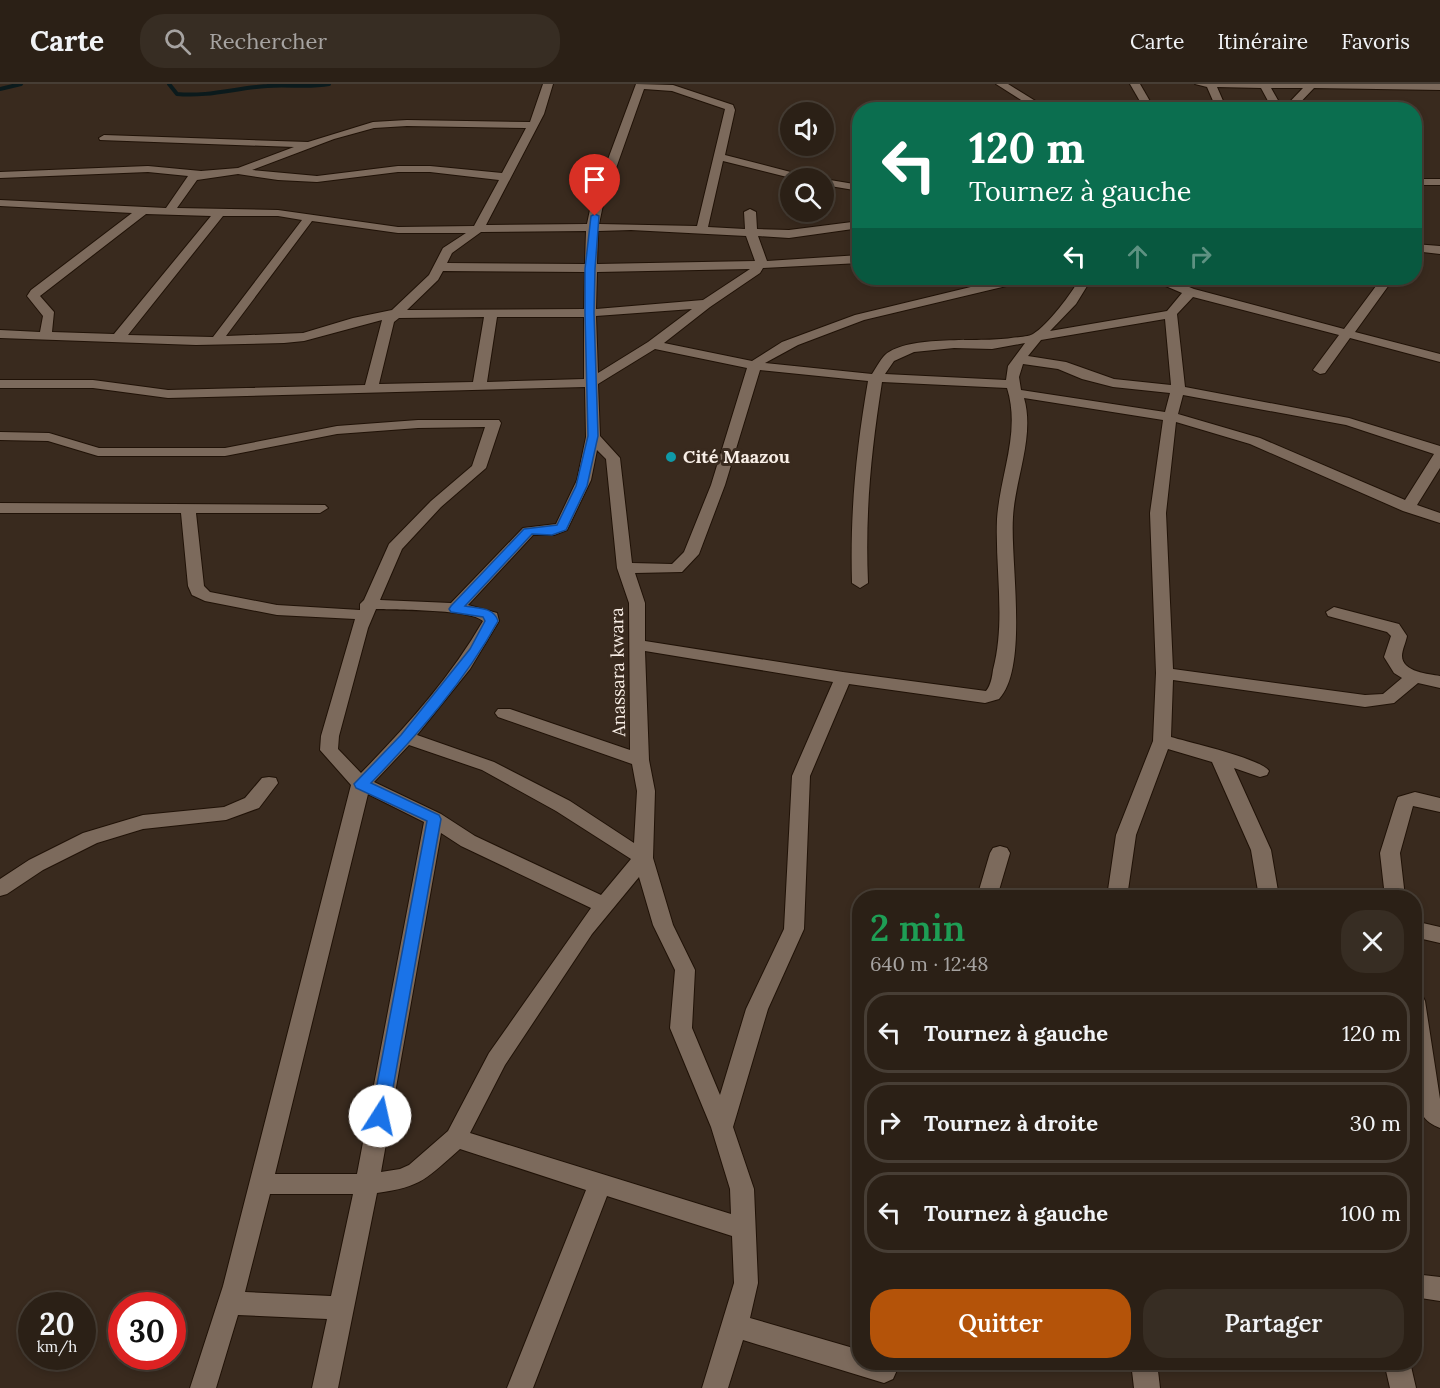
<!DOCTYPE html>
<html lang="fr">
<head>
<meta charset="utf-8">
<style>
	body { margin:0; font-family:Lora,serif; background:#372d23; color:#f1f3f6; height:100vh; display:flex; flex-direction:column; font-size:22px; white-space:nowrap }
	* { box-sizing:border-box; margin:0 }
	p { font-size:20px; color:#a6a3a1 }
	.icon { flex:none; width:33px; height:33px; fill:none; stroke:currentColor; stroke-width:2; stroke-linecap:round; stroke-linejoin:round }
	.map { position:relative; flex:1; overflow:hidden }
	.side { position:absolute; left:852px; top:806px; width:570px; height:480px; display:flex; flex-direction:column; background:#2b2016; border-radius:24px; box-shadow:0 3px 9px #0003,0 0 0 2px #473e35 }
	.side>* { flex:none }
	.hud { position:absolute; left:852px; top:18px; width:570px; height:183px; border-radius:24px; box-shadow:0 3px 9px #0003,0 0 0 2px #473e35; background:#0b6e4f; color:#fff; overflow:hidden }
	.tools { position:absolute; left:780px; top:18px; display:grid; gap:12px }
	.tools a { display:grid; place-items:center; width:54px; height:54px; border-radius:50%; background:#2b2016; box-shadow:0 3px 9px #0003,0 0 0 2px #473e35; font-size:30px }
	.speed { position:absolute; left:18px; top:1208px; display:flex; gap:12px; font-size:30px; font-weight:700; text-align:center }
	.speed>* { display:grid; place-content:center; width:78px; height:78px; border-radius:50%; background:#2b2016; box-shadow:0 3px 9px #0003,0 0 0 2px #473e35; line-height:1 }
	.speed small { font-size:15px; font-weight:400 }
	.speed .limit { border:9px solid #d22; background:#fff; color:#111 }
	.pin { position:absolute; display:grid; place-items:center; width:51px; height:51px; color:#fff; margin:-62px -26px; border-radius:50% 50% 50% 0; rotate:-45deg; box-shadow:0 0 6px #0007 }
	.pin .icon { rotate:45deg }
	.me { position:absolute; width:66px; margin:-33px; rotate:10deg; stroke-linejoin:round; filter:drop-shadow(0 0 4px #0008) }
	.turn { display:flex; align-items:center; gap:21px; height:126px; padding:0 18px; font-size:27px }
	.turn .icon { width:78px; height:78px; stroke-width:2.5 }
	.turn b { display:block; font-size:42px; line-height:51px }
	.lanes { display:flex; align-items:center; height:57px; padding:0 18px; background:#0003; justify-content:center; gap:30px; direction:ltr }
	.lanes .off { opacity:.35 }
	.round { display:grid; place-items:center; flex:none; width:63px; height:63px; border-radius:24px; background:#372d23 }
	.head { display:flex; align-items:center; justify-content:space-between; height:102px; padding:0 18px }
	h1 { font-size:36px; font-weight:600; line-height:45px; color:#1e9e55 }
	.primary-button { display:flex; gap:12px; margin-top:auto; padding:12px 18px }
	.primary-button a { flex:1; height:69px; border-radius:24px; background:#b45309; color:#fff; font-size:24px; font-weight:600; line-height:69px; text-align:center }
	.primary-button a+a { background:#372d23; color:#f1f3f6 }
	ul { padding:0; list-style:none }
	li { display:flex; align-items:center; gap:18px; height:81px; margin:0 12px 9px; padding:0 6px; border:3px solid #473e35; border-radius:24px }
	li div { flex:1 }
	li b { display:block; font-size:22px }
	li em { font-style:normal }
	header { display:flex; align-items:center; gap:36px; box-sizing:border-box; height:84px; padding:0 30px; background:#2b2016; border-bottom:2px solid #473e35 }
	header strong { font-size:28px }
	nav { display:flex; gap:33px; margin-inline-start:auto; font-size:21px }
	.search { width:420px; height:54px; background:#372d23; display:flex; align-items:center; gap:15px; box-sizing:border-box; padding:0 21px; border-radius:24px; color:#a6a3a1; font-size:22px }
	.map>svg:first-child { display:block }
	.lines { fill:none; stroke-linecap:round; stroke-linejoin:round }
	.stream { stroke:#0b1a1c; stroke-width:4 }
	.minor-casing { stroke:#201207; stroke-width:2 }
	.minor { fill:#7c6a5c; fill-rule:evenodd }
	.route { fill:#1a73e8; stroke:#114b97; stroke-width:1.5 }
	.culture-dot { fill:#0f9aa8; stroke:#392a1e; stroke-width:2 }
	.labels { text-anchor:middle; stroke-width:6; stroke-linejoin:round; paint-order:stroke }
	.poi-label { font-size:18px; font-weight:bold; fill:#f8eee6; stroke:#392a1e; text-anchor:start }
	.street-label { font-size:18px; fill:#f8eee6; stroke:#392a1e }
</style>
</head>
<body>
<header>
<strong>Carte</strong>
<div class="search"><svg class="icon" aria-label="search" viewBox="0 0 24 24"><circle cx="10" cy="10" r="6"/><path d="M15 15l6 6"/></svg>Rechercher</div>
<nav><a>Carte</a><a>Itinéraire</a><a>Favoris</a></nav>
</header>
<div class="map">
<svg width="1440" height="1304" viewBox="0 0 1440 1304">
	<rect width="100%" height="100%" fill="#392a1e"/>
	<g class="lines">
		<g class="stream">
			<path d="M169 0 177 10C208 13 236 4 267 2 288 0 308 4 329 0"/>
			<polyline points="0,5 21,0"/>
		</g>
		<defs>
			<g id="minor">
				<path d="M543 0H553L544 30 486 141 587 140 591 121 636 0 673 1 733 21 735 26 725 71 806 92 807 94H791L723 77 708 143 745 145 744 128 750 125 756 128 757 145 789 146 860 137V144L789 154 758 152 767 177 860 171V179L763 184 760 189 710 223 664 259 752 277 782 258 855 231 1008 194H1029L1027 197 864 236 798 261 765 279 872 290C876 284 880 276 885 271 909 250 979 259 1011 254 1017 253 1028 253 1033 250 1048 241 1072 209 1080 194H1092L1076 220 1050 247 1167 227 1182 209 1154 197 1152 194H1167L1194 205 1344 245 1382 194H1394L1355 248 1440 270V278L1350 254 1325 289 1320 290 1313 286 1339 251 1193 213 1177 230 1185 303 1349 334 1440 362V384L1417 421 1440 429V439L1403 427 1250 360 1176 338 1166 429 1173 585 1365 611 1383 610 1402 594 1394 589 1384 573 1391 552 1387 548 1328 532 1326 528 1334 523 1399 540 1407 552C1406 558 1402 566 1402 572 1402 588 1429 590 1440 592V604L1418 599 1394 619 1365 623 1173 596 1171 653C1188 658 1262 675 1269 687L1267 691 1260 693 1234 684 1271 766 1279 813H1259L1251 766 1212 678 1168 665 1136 751 1127 813H1107L1116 751 1153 657 1156 589 1150 429 1163 336 1024 314C1035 352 1015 395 1013 433 1010 477 1029 583 999 615L985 619 849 600 810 692 804 845 768 925 733 1043 754 1105 758 1199 750 1234 860 1266V1278H894L897 1286 893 1295 884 1299 743 1256 728 1304H702L734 1199 732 1152 607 1112 533 1304H507L586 1106 460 1065C427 1094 422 1103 377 1109L338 1304H312L327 1235 238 1231 216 1304H190L223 1202 351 701 320 666 321 652 355 535 277 531 205 517 192 511 188 502 181 429H0V419L325 421 328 424 320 429H196L204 502 210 508 277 521 360 526V520L364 516 389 460 431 417 472 382 485 343 418 344 337 350 225 372H98L48 357 0 356V348L49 349 99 364H225L337 342 418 336H499L501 339 486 384 441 423 402 465 380 516 451 519 523 444 556 440 577 396 586 353 585 303 168 314 93 304H0V296H93L168 306 365 301 382 236 304 257 284 259 196 261 0 254V246L40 248 43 232 27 212 31 206 132 129 0 122V116L166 124 188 92 148 88 0 94V88L148 82 201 87 238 84 294 63 100 56 99 54 104 51 308 58 373 38 407 36 530 38ZM644 5 672 7 725 25 697 142 599 140 603 121ZM407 42 526 44 502 89 430 82H398L317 92 252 86 334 55 374 44ZM398 88H430L499 96 474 142 398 143 278 126 177 124 197 96 238 90 278 96 317 98ZM146 130 211 132 114 250 52 248 54 228 40 212ZM223 132H278L302 136 213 253 128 251ZM312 137 398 149H466L443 164 429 191 392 226 353 234 303 249 226 252ZM631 146 746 152 755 177 597 180 598 147ZM586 147 585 180 447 179 452 169 481 148ZM750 185 703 216 596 225 597 188ZM443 187 585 188 584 225 407 226 438 196ZM692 225 648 258 598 289 596 232ZM484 233 473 298 379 300 394 238 399 234ZM497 233H584V295L487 298ZM1165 235 1171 301 1114 295 1066 278 1028 272 1041 256ZM1025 259 1008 282 1006 296 885 290 894 277 914 268 954 264 992 265ZM655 265 747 284 711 401 684 468 672 480 632 479 620 374 600 352 598 300ZM1023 280 1058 285 1082 295 1113 303 1170 309 1165 328 1021 306 1019 293ZM760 286 868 297C856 367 850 428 852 499L860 504 868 499C865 429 871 368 882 298L1007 304C1021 348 1000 390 997 435 995 486 1006 536 993 586 992 593 991 601 986 607L843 588 645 557V519L635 489 682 488 699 470 725 401ZM1183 311 1346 341 1434 370 1405 416 1260 354 1178 330ZM597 366 606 375 617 484 629 519 630 666 510 625H498L495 629 498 633 632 680 637 707 634 759 570 717 494 678 417 651 470 585 499 537 497 529 468 521 533 451H554L567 446 591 396ZM376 525C398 526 470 525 483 537 450 594 407 642 361 689L338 665 339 652 368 544ZM645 567 833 598 792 692 784 845 746 925 720 1011 692 944 695 886 673 841 653 774 655 707 649 676ZM409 661 482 686 556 727 631 775 601 811 475 752 441 730 374 698ZM368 710 424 738 357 1090H275ZM441 749 461 762 591 824 489 969 448 1047 409 1081 400 1085 381 1088ZM639 793 653 841 675 886 670 944 711 1043 730 1105 731 1130 470 1049 505 981 592 850ZM270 1110H353L331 1212 245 1208Z"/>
				<polygon points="996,0 1008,0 1050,26 1037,26"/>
				<polygon points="1130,0 1140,0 1155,26 1145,26"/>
				<path d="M1195 0H1440V6L1314 4 1293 26H1273L1261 4 1217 3 1227 26H1217L1207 3ZM1271 4H1303L1283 25Z"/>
				<polygon points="824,95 860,101 860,107 824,101"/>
				<rect x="1414" y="95" width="26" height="6"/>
				<polygon points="1414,160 1440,162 1440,170 1414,167"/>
				<polygon points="269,693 276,694 278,699 259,724 226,736 143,745 97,759 43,786 7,810 0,812 0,795 29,776 83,749 143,731 224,723 245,714 262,694"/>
				<polygon points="1415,708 1440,714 1440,728 1413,722 1400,769 1405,813 1385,813 1380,769 1396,718 1398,713"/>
				<polygon points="1000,762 1007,764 1010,769 997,813 977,813 990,769 993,764"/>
				<polygon points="1414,837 1440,843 1440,859 1414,853"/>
				<path d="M1414 909 1422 911 1425 917 1440 1015V1044C1432 1041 1426 1037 1422 1030 1409 1011 1414 934 1414 909Z"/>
				<polygon points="1414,1190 1440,1193 1440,1217 1414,1213"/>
				<polygon points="1131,1278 1157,1278 1160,1304 1134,1304"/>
				<polygon points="1384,1278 1410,1278 1416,1304 1390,1304"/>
			</g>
		</defs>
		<use href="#minor" class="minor-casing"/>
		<use href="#minor" class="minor"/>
	</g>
	<path class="route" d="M595 130 599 132 595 185 594 229 598 352 587 402 566 446 552 451 532 450 465 522C477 524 494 523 498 537 465 597 418 650 371 699L439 731 441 735 388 1032 386 1037 380 1039 374 1037 371 1032 427 737 356 704 354 700 401 651 470 565 485 537 483 533 451 528 449 525 451 522 524 445 557 441 576 402 588 352 585 229V185L591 132Z"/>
	<circle class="culture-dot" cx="671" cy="373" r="6"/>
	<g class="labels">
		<g class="poi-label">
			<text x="683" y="379">Cité Maazou</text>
		</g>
		<g class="street-label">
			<text transform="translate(618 588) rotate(-91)" y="6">Anassara kwara</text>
		</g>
	</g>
</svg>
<div class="tools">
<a><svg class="icon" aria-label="sound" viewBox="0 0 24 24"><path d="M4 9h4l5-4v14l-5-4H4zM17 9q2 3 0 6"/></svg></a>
<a><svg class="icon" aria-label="search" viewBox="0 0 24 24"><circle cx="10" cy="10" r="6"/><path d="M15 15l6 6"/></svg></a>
</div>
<div class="speed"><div>20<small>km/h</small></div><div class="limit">30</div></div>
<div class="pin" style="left:595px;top:132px;background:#d93025"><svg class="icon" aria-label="arrive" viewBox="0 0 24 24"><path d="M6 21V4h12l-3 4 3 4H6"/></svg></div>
<svg class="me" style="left:380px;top:1032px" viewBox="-20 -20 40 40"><circle r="19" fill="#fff"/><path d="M0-13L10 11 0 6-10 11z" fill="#1a73e8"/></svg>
<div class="hud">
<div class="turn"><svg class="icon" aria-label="left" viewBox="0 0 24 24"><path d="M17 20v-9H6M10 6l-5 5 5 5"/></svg><div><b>120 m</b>Tournez à gauche</div></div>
<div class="lanes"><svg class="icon" aria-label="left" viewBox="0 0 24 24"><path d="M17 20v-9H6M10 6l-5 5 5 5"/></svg><svg class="icon off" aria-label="ahead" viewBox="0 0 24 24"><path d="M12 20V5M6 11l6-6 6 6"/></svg><svg class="icon off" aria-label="right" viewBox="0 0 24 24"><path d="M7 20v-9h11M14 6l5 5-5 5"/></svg></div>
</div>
<section class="side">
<div class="head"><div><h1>2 min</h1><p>640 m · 12:48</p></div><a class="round"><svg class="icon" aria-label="close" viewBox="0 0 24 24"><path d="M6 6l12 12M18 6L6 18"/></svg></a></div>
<ul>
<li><svg class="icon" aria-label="left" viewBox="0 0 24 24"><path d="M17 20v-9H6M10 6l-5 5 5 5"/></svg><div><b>Tournez à gauche</b></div><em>120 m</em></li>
<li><svg class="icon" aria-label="right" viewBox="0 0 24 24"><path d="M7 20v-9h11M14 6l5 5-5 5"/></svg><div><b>Tournez à droite</b></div><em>30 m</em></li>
<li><svg class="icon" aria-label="left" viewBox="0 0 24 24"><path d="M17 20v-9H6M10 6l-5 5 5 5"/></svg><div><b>Tournez à gauche</b></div><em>100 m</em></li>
</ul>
<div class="primary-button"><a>Quitter</a><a>Partager</a></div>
</section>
</div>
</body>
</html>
